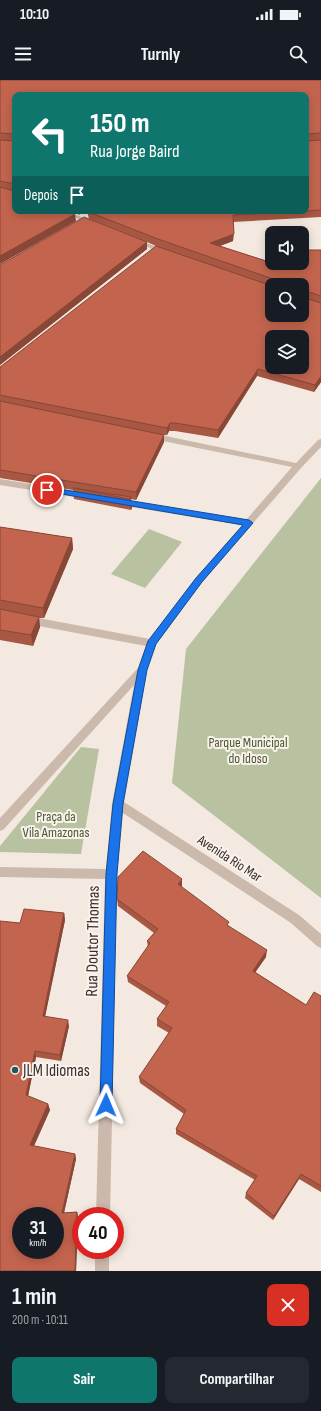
<!DOCTYPE html>
<html lang="pt">
<head>
<meta charset="utf-8">
<style>
	body { margin:0; font-family:"Sofia Sans Condensed",sans-serif; background:#242831; color:#f1f3f6; height:100vh; display:flex; flex-direction:column; font-size:15px; white-space:nowrap }
	* { box-sizing:border-box; margin:0 }
	p { font-size:13px; color:#9ea1a6 }
	.icon { flex:none; width:22px; height:22px; fill:none; stroke:currentColor; stroke-width:2; stroke-linecap:round; stroke-linejoin:round }
	.map { position:relative; height:1191px; overflow:hidden }
	.details { display:flex; flex-direction:column; background:#171b24; flex:1 }
	.details>* { flex:none }
	.top-card { position:absolute; left:12px; top:12px; width:297px; height:122px; border-radius:8px; box-shadow:0 2px 10px #0003; background:#0f766e; color:#fff; overflow:hidden }
	.fabs { position:absolute; left:265px; top:146px; display:grid; gap:8px }
	.fabs a { display:grid; place-items:center; width:44px; height:44px; border-radius:8px; background:#171b24; box-shadow:0 2px 10px #0003; font-size:20px }
	.speed { position:absolute; left:12px; top:1127px; display:flex; gap:8px; font-size:20px; font-weight:700; text-align:center }
	.speed>* { display:grid; place-content:center; width:52px; height:52px; border-radius:50%; background:#171b24; box-shadow:0 2px 10px #0003; line-height:1 }
	.speed small { font-size:10px; font-weight:400 }
	.speed .limit { border:6px solid #d22; background:#fff; color:#111 }
	.pin { position:absolute; display:grid; place-items:center; width:34px; height:34px; color:#fff; margin:-17px; border:2px solid #fff; border-radius:50%; box-shadow:0 1px 4px #0007 }
	.me { position:absolute; width:44px; margin:-22px; rotate:1deg; stroke-linejoin:round; filter:drop-shadow(0 0 3px #0008) }
	.turn { display:flex; align-items:center; gap:14px; height:84px; padding:0 12px; font-size:18px }
	.turn .icon { width:52px; height:52px; stroke-width:2.5 }
	.turn b { display:block; font-size:28px; line-height:34px }
	.then { display:flex; align-items:center; height:38px; padding:0 12px; background:#0003; gap:8px; font-size:15px }
	.round { display:grid; place-items:center; flex:none; width:42px; height:42px; border-radius:8px; background:#242831 }
	.headline { display:flex; align-items:center; justify-content:space-between; height:68px; padding:0 12px }
	h1 { font-size:24px; font-weight:700; line-height:30px }
	.primary-button { display:flex; gap:8px; margin-top:auto; padding:8px 12px }
	.primary-button a { flex:1; height:46px; border-radius:8px; background:#0f766e; color:#fff; font-size:16px; font-weight:700; line-height:46px; text-align:center }
	.primary-button a+a { background:#242831; color:#f1f3f6 }
	.status { display:flex; justify-content:space-between; align-items:center; height:28px; padding:0 20px; background:#171b24; direction:ltr }
	.status svg { height:11px; fill:currentColor }
	header { display:flex; justify-content:space-between; align-items:center; height:52px; padding:0 12px; background:#171b24; font-size:18px; font-weight:700 }
	.map>svg:first-child { display:block }
	.green { fill:#b8c2a0 }
	.lines { fill:none; stroke-linecap:round; stroke-linejoin:round }
	.minor { fill:#cbb9ac; fill-rule:evenodd }
	.wall { fill:#a85743; fill-rule:evenodd }
	.shaded-wall { fill:#884737 }
	.building { fill:#c3654e; stroke:#884737; fill-rule:evenodd }
	.route { fill:#1a73e8; stroke:#114b97 }
	.poi-dot { fill:#21595a; stroke:#faf3ed; stroke-width:1.5 }
	.labels { text-anchor:middle; stroke-width:4; stroke-linejoin:round; paint-order:stroke }
	.park-label { font-size:14px; fill:#4a572f; stroke:#faf3ed }
	.street-label { font-size:14px; fill:#392f2b; stroke:#faf3ed }
	.near-street-label { font-size:17px; fill:#392f2b; stroke:#faf3ed }
	.near-poi-label { font-size:17px; fill:#392f2b; stroke:#faf3ed; text-anchor:start }
</style>
</head>
<body>
<div class="status"><b>10:10</b><svg viewBox="0 0 49 12"><path d="M0 12V9h3v3zM5 12V6h3v6zM10 12V3h3v9zM15 12V0h3v12zM26 1h20v11H26zM47 4h2v5h-2z"/></svg></div>
<header><svg class="icon" aria-label="menu" viewBox="0 0 24 24"><path d="M4 6h16M4 12h16M4 18h16"/></svg>Turnly<svg class="icon" aria-label="search" viewBox="0 0 24 24"><circle cx="10" cy="10" r="6"/><path d="M15 15l6 6"/></svg></header>
<div class="map">
<svg width="321" height="1191" viewBox="0 0 321 1191">
	<rect width="100%" height="100%" fill="#f3e9e0"/>
	<g class="green">
		<polygon points="321,398 321,818 172,703 186,569"/>
		<polygon points="149,449 182,462 145,508 111,494"/>
		<polygon points="81,667 99,669 81,774 0,772 0,766"/>
	</g>
	<g class="lines">
		<g class="minor">
			<polygon points="57,131 66,131 97,143 92,144"/>
			<polygon points="135,158 168,172 169,173 164,174 133,161 133,159"/>
			<polygon points="151,353 296,383 318,360 321,359 321,367 301,388 202,502 156,564 147,590 124,722 299,835 321,854 321,868 317,866 291,843 123,733 117,794 110,1136 96,1136 105,799 0,797 0,787 106,789 112,724 134,605 4,749 0,751 0,738 138,588 146,566 28,544 23,540 28,536 150,559 196,498 242,445 118,425 114,422 115,420 118,419 246,440 292,387 148,358 147,356"/>
			<polygon points="0,399 87,413 91,416 87,419 0,405"/>
			<rect x="95" y="1170" width="14" height="21"/>
		</g>
	</g>
	<g class="wall">
		<path d="M0 0H321V137L233 142V161L220 166 285 187 321 170V302L314 312 257 296 218 358 175 351H169L167 355H164V362L136 420 131 419 132 428 131 430 74 419 73 410 0 398V287L158 167 147 162V169L0 285V185L139 159 89 139 87 131H306V15H15V131L76 141 0 184ZM272 205H302L272 235Z"/>
		<polygon points="70,131 80,131 80,135"/>
		<polygon points="0,447 72,458 73,469 44,538 39,538 40,547 33,566 0,560"/>
		<polygon points="182,806 181,807 266,877 255,892 306,925 321,916 321,1112 299,1099 273,1140 245,1118 246,1113 255,1100 176,1054 176,1049 184,1034 140,1003 139,997 169,953 157,946 157,939 166,926 128,902 127,896 148,867 147,861 154,853 118,826 117,819"/>
		<polygon points="64,833 65,840 45,936 69,946 61,981 36,977 28,1016 48,1024 50,1030 34,1066 75,1074 76,1079 64,1133 77,1132 78,1137 76,1191 0,1191 20,843"/>
	</g>
	<g class="shaded-wall">
		<polygon points="75,134 76,141 0,184 0,176"/>
		<polygon points="234,154 233,161 209,170 210,163"/>
		<polygon points="147,162 147,169 0,285 0,277"/>
		<polygon points="258,289 257,296 218,358 218,350"/>
		<polygon points="321,296 321,302 314,312 315,305"/>
		<polygon points="170,343 169,351 167,355 167,348"/>
		<polygon points="164,355 164,362 136,420 136,412"/>
		<polygon points="131,417 132,428 131,430 130,419"/>
		<polygon points="72,458 73,469 44,538 43,528"/>
		<polygon points="39,537 40,547 33,566 31,555"/>
		<polygon points="182,799 182,806 177,811 178,804"/>
		<polygon points="64,833 65,840 44,942 43,936"/>
		<polygon points="267,870 266,877 252,897 253,891"/>
		<polygon points="68,940 69,946 61,981 60,975"/>
		<polygon points="35,971 36,977 27,1021 26,1015"/>
		<polygon points="48,1024 50,1030 32,1070 30,1065"/>
		<polygon points="75,1074 76,1079 63,1137 62,1133"/>
		<polygon points="301,1094 299,1099 273,1140 274,1136"/>
		<polygon points="77,1132 78,1137 76,1191 75,1191"/>
	</g>
	<g class="building">
		<polygon points="0,0 321,0 321,53 306,54 306,15 15,15 15,54 0,53"/>
		<polygon points="0,60 14,61 15,60 15,106 15,104 0,101"/>
		<polygon points="306,60 307,61 321,60 321,130 306,131"/>
		<polygon points="0,107 14,111 15,110 15,131 69,131 75,134 0,176"/>
		<polygon points="89,131 302,131 233,135 234,154 210,163 285,187 290,183 302,183 302,173 306,170 321,170 321,216 303,210 302,211 302,205 274,205 273,199 158,159 89,132"/>
		<polygon points="84,137 147,162 0,277 0,185"/>
		<path d="M156 166 272 206V235H302V217L321 223V296L315 305 258 289 218 350 175 343H170L167 348 0 315V287ZM272 257H302V287H272Z"/>
		<polygon points="0,321 164,355 136,412 0,390"/>
		<polygon points="73,408 131,417 130,419"/>
		<polygon points="0,447 72,458 43,528 0,520"/>
		<polygon points="0,529 39,537 31,555 0,550"/>
		<polygon points="143,771 182,799 178,804 229,842 227,845 267,870 253,891 306,925 314,912 321,916 321,1106 301,1094 274,1136 246,1113 257,1096 176,1049 186,1030 139,997 172,948 157,939 169,922 127,896 150,863 147,861 158,849 117,819 118,797"/>
		<path d="M24 829 64 833 43 936 68 940 60 975 35 971 26 1015 48 1024 30 1065 75 1074 62 1133 77 1132 75 1191H0V841L20 843ZM21 1136H55V1170H21Z"/>
	</g>
	<polygon class="route" points="47,407 249,440 253,443 202,502 156,564 147,590 123,724 117,794 112,1025 110,1030 106,1031 102,1030 100,1025 106,794 113,724 138,590 148,561 196,498 243,445 44,411 43,410"/>
	<circle class="poi-dot" cx="15" cy="990" r="4"/>
	<g class="labels">
		<g class="park-label">
			<text x="248" y="667">Parque Municipal<tspan x="248" dy="16">do Idoso</tspan></text>
			<text x="56" y="741">Praça da<tspan x="56" dy="16">Vila Amazonas</tspan></text>
		</g>
		<g class="street-label">
			<text transform="translate(230 778) rotate(33)" y="5">Avenida Rio Mar</text>
		</g>
		<g class="near-street-label">
			<text transform="translate(92 861) rotate(-89)" y="6">Rua Doutor Thomas</text>
		</g>
		<g class="near-poi-label">
			<text x="23" y="996">JLM Idiomas</text>
		</g>
	</g>
</svg>
<div class="fabs">
<a><svg class="icon" aria-label="sound" viewBox="0 0 24 24"><path d="M4 9h4l5-4v14l-5-4H4zM17 9q2 3 0 6"/></svg></a>
<a><svg class="icon" aria-label="search" viewBox="0 0 24 24"><circle cx="10" cy="10" r="6"/><path d="M15 15l6 6"/></svg></a>
<a><svg class="icon" aria-label="layers" viewBox="0 0 24 24"><path d="M12 4l9 5-9 5-9-5zM3 14l9 5 9-5"/></svg></a>
</div>
<div class="speed"><div>31<small>km/h</small></div><div class="limit">40</div></div>
<div class="pin" style="left:47px;top:410px;background:#d93025"><svg class="icon" aria-label="arrive" viewBox="0 0 24 24"><path d="M6 21V4h12l-3 4 3 4H6"/></svg></div>
<svg class="me" style="left:106px;top:1025px" viewBox="-20 -20 40 40"><path d="M0-17L14 15 0 8-14 15z" fill="#1a73e8" stroke="#fff" stroke-width="4"/></svg>
<div class="top-card">
<div class="turn"><svg class="icon" aria-label="left" viewBox="0 0 24 24"><path d="M17 20v-9H6M10 6l-5 5 5 5"/></svg><div><b>150 m</b>Rua Jorge Baird</div></div>
<div class="then">Depois<svg class="icon" aria-label="arrive" viewBox="0 0 24 24"><path d="M6 21V4h12l-3 4 3 4H6"/></svg></div>
</div>
</div>
<section class="details">
<div class="headline"><div><h1>1 min</h1><p>200 m · 10:11</p></div><a class="round" style="background:#d93025;color:#fff"><svg class="icon" aria-label="close" viewBox="0 0 24 24"><path d="M6 6l12 12M18 6L6 18"/></svg></a></div>
<div class="primary-button"><a>Sair</a><a>Compartilhar</a></div>
</section>
</body>
</html>
